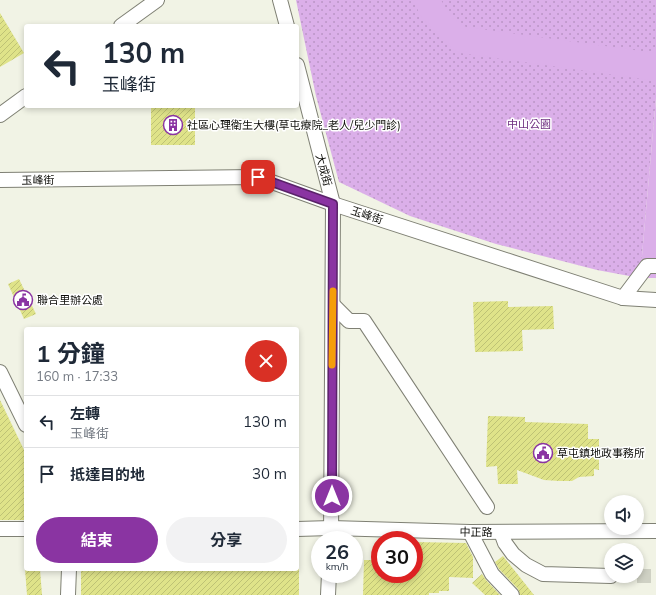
<!DOCTYPE html>
<html lang="zh-TW">
<head>
<meta charset="utf-8">
<style>
	body { margin:0; font-family:Mulish,"Noto Sans TC",sans-serif; background:#f2f2f3; color:#1f2937; height:100vh; display:flex; flex-direction:column; font-size:15px; white-space:nowrap }
	* { box-sizing:border-box; margin:0 }
	p { font-size:13px; color:#747a83 }
	.icon { flex:none; width:22px; height:22px; fill:none; stroke:currentColor; stroke-width:2; stroke-linecap:round; stroke-linejoin:round }
	.map { position:relative; flex:1; overflow:hidden }
	.drawer { position:absolute; left:24px; top:327px; width:275px; height:244px; display:flex; flex-direction:column; background:#fff; border-radius:4px; box-shadow:0 2px 6px #0003 }
	.drawer>* { flex:none }
	.banner { position:absolute; left:24px; top:24px; width:275px; height:84px; border-radius:4px; box-shadow:0 2px 6px #0003; background:#fff; color:#1f2937; overflow:hidden }
	.buttons { position:absolute; left:604px; top:495px; display:grid; gap:8px }
	.buttons a { display:grid; place-items:center; width:40px; height:40px; border-radius:50%; background:#fff; box-shadow:0 2px 6px #0003; font-size:20px }
	.speed { position:absolute; left:311px; top:531px; display:flex; gap:8px; font-size:20px; font-weight:700; text-align:center }
	.speed>* { display:grid; place-content:center; width:52px; height:52px; border-radius:50%; background:#fff; box-shadow:0 2px 6px #0003; line-height:1 }
	.speed small { font-size:10px; font-weight:400 }
	.speed .limit { border:6px solid #d22; background:#fff; color:#111 }
	.pin { position:absolute; display:grid; place-items:center; width:34px; height:34px; color:#fff; margin:-17px; border-radius:8px; box-shadow:0 2px 6px #0006 }
	.me { position:absolute; width:44px; margin:-22px; rotate:0deg; stroke-linejoin:round; filter:drop-shadow(0 0 3px #0008) }
	.turn { display:flex; align-items:center; gap:14px; height:84px; padding:0 12px; font-size:18px }
	.turn .icon { width:52px; height:52px; stroke-width:2.5 }
	.turn b { display:block; font-size:28px; line-height:34px }
	.round { display:grid; place-items:center; flex:none; width:42px; height:42px; border-radius:21px; background:#f2f2f3 }
	.summary { display:flex; align-items:center; justify-content:space-between; height:68px; padding:0 12px }
	h1 { font-size:24px; font-weight:700; line-height:30px }
	.primary-button { display:flex; gap:8px; margin-top:auto; padding:8px 12px }
	.primary-button a { flex:1; height:46px; border-radius:24px; background:#8a34a2; color:#fff; font-size:16px; font-weight:700; line-height:46px; text-align:center }
	.primary-button a+a { background:#f2f2f3; color:#1f2937 }
	ul { padding:0; list-style:none }
	li { display:flex; align-items:center; gap:12px; height:52px; padding:0 12px; border-top:1px solid #e0e1e3 }
	li div { flex:1 }
	li b { display:block; font-size:15px }
	li em { font-style:normal }
	.map>svg:first-child { display:block }
	.park { fill:url(#park-dots) }
	.pitch { fill:#dbafe9 }
	.building { fill:url(#building-hatch) }
	.lines { fill:none; stroke-linecap:round; stroke-linejoin:round }
	.minor-tunnel { stroke:#cfd1c4; stroke-width:14; stroke-dasharray:14 7; stroke-linecap:butt }
	.minor-casing { stroke:#7f8074; stroke-width:16 }
	.minor { stroke:#fff; stroke-width:14 }
	.route-casing { stroke:#5a2269; stroke-width:10 }
	.route { stroke:#8a34a2; stroke-width:7 }
	.slow { stroke:#f59e0b; stroke-width:7 }
	.labels { text-anchor:middle; stroke-width:3; stroke-linejoin:round; paint-order:stroke }
	.park-label { font-size:11px; fill:#6f2f81; stroke:#fff }
	.poi-label { font-size:11px; fill:#0e0e0a; stroke:#fff; text-anchor:start }
	.street-label { font-size:11px; fill:#0e0e0a; stroke:#fff }
</style>
</head>
<body>
<div class="map">
<svg width="656" height="595" viewBox="0 0 656 595">
	<defs>
		<pattern id="park-dots" width="8" height="8" patternUnits="userSpaceOnUse"><rect width="8" height="8" fill="#dbafe9"/><path d="M2 2h.1M6 6h.1" fill="none" stroke="#bb95c6" stroke-width="1.8" stroke-linecap="round"/></pattern>
		<pattern id="building-hatch" width="6" height="6" patternUnits="userSpaceOnUse"><rect width="6" height="6" fill="#dfe389"/><path d="M-1 1l2-2M0 6l6-6M5 7l2-2" fill="none" stroke="#bec275"/></pattern>
	</defs>
	<rect width="100%" height="100%" fill="#f1f3e5"/>
	<polygon class="park" points="296,0 656,0 656,98 640,278 597,270 496,244 410,216 339,182 316,96"/>
	<g class="pitch">
		<polygon points="415,0 441,0 452,18 466,27 656,53 656,81 460,53 446,44 419,14"/>
		<polygon points="656,98 656,278 640,278"/>
	</g>
	<g class="building">
		<polygon points="0,13 24,53 0,67"/>
		<rect x="151" y="106" width="44" height="39"/>
		<polygon points="19,279 36,314 24,319 8,284"/>
		<polygon points="508,301 508,307 553,306 554,329 522,330 523,351 475,352 473,302"/>
		<polygon points="0,400 26,454 26,520 0,520"/>
		<polygon points="488,416 525,417 525,422 588,424 588,439 599,439 599,470 594,469 594,476 579,477 572,481 559,481 544,480 517,470 518,484 498,484 497,466 486,467"/>
		<polygon points="414,542 466,543 473,557 473,578 449,577 449,591 439,591 439,593 429,593 429,595 363,595 364,560 380,560 380,574 414,574"/>
		<polygon points="503,556 534,595 520,595 518,589 499,569 495,562"/>
		<polygon points="25,569 40,569 42,595 27,595"/>
		<rect x="81" y="569" width="218" height="26"/>
		<polygon points="482,574 486,580 500,595 485,595 472,583"/>
	</g>
	<g class="lines">
		<polyline class="minor-tunnel" points="637,576 656,576"/>
		<defs>
			<g id="minor">
				<polyline points="280,0 287,26"/>
				<polyline points="121,26 157,0"/>
				<polyline points="297,65 333,204 331,540"/>
				<polyline points="0,115 26,96"/>
				<polyline points="0,180 258,177 333,204 623,298 656,300"/>
				<polyline points="623,298 647,266 656,266"/>
				<polyline points="333,305 349,321 364,321 487,507"/>
				<polyline points="0,372 26,425"/>
				<polyline points="0,529 26,529"/>
				<polyline points="297,529 331,528 470,532 656,531"/>
				<polyline points="470,532 492,574 512,595"/>
				<polyline points="501,532 505,543 513,554 526,565 543,574 611,576"/>
				<polyline points="68,595 69,569"/>
				<polyline points="328,595 329,574"/>
			</g>
		</defs>
		<use href="#minor" class="minor-casing"/>
		<use href="#minor" class="minor"/>
	</g>
	<g class="lines">
		<defs>
			<polyline id="route" points="258,177 333,204 332,496"/>
		</defs>
		<use href="#route" class="route-casing"/>
		<use href="#route" class="route"/>
		<polyline class="slow" points="332,365 333,291"/>
	</g>
	<defs>
		<symbol id="building-ring" viewBox="-11 -11 22 22"><circle r="9.5" fill="#fff" stroke="#8a34a2" stroke-width="1.5"/><path d="M-4-6H4V6H1V3H-1V6H-4ZM-2.5-4.3h1.7v1.8h-1.7ZM.8-4.3h1.7v1.8H.8ZM-2.5-1h1.7V.8h-1.7ZM.8-1h1.7V.8H.8Z" fill="#8a34a2"/></symbol>
		<symbol id="civic-ring" viewBox="-11 -11 22 22"><circle r="9.5" fill="#fff" stroke="#8a34a2" stroke-width="1.5"/><path d="M-.6-6.5H3V-4.5H.6V-3L4-1V1h2V6H-6V1h2V-1L-.6-3ZM-1.2 2.5V6h2.4V2.5Z" fill="#8a34a2"/></symbol>
	</defs>
	<g fill-rule="evenodd">
		<use href="#building-ring" x="162" y="114" width="22" height="22"/>
		<use href="#civic-ring" x="12" y="289" width="22" height="22"/>
		<use href="#civic-ring" x="532" y="442" width="22" height="22"/>
	</g>
	<g class="labels">
		<g class="park-label">
			<text x="529" y="128">中山公園</text>
		</g>
		<g class="poi-label">
			<text x="187" y="129">社區心理衛生大樓(草屯療院_老人/兒少門診)</text>
			<text x="37" y="304">聯合里辦公處</text>
			<text x="557" y="457">草屯鎮地政事務所</text>
		</g>
		<g class="street-label">
			<text transform="translate(324 170) rotate(75)" y="4">大成街</text>
			<text transform="translate(38 180) rotate(-1)" y="4">玉峰街</text>
			<text transform="translate(367 215) rotate(18)" y="4">玉峰街</text>
			<text transform="translate(476 532) rotate(1)" y="4">中正路</text>
		</g>
	</g>
</svg>
<div class="buttons">
<a><svg class="icon" aria-label="sound" viewBox="0 0 24 24"><path d="M4 9h4l5-4v14l-5-4H4zM17 9q2 3 0 6"/></svg></a>
<a><svg class="icon" aria-label="layers" viewBox="0 0 24 24"><path d="M12 4l9 5-9 5-9-5zM3 14l9 5 9-5"/></svg></a>
</div>
<div class="speed"><div>26<small>km/h</small></div><div class="limit">30</div></div>
<div class="pin" style="left:258px;top:177px;background:#d93025"><svg class="icon" aria-label="arrive" viewBox="0 0 24 24"><path d="M6 21V4h12l-3 4 3 4H6"/></svg></div>
<svg class="me" style="left:332px;top:496px" viewBox="-20 -20 40 40"><circle r="17" fill="#8a34a2" stroke="#fff" stroke-width="3"/><path d="M0-11L8 9 0 5-8 9z" fill="#fff"/></svg>
<div class="banner">
<div class="turn"><svg class="icon" aria-label="left" viewBox="0 0 24 24"><path d="M17 20v-9H6M10 6l-5 5 5 5"/></svg><div><b>130 m</b>玉峰街</div></div>
</div>
<section class="drawer">
<div class="summary"><div><h1>1 分鐘</h1><p>160 m · 17:33</p></div><a class="round" style="background:#d93025;color:#fff"><svg class="icon" aria-label="close" viewBox="0 0 24 24"><path d="M6 6l12 12M18 6L6 18"/></svg></a></div>
<ul>
<li><svg class="icon" aria-label="left" viewBox="0 0 24 24"><path d="M17 20v-9H6M10 6l-5 5 5 5"/></svg><div><b>左轉</b><p>玉峰街</p></div><em>130 m</em></li>
<li><svg class="icon" aria-label="arrive" viewBox="0 0 24 24"><path d="M6 21V4h12l-3 4 3 4H6"/></svg><div><b>抵達目的地</b></div><em>30 m</em></li>
</ul>
<div class="primary-button"><a>結束</a><a>分享</a></div>
</section>
</div>
</body>
</html>
